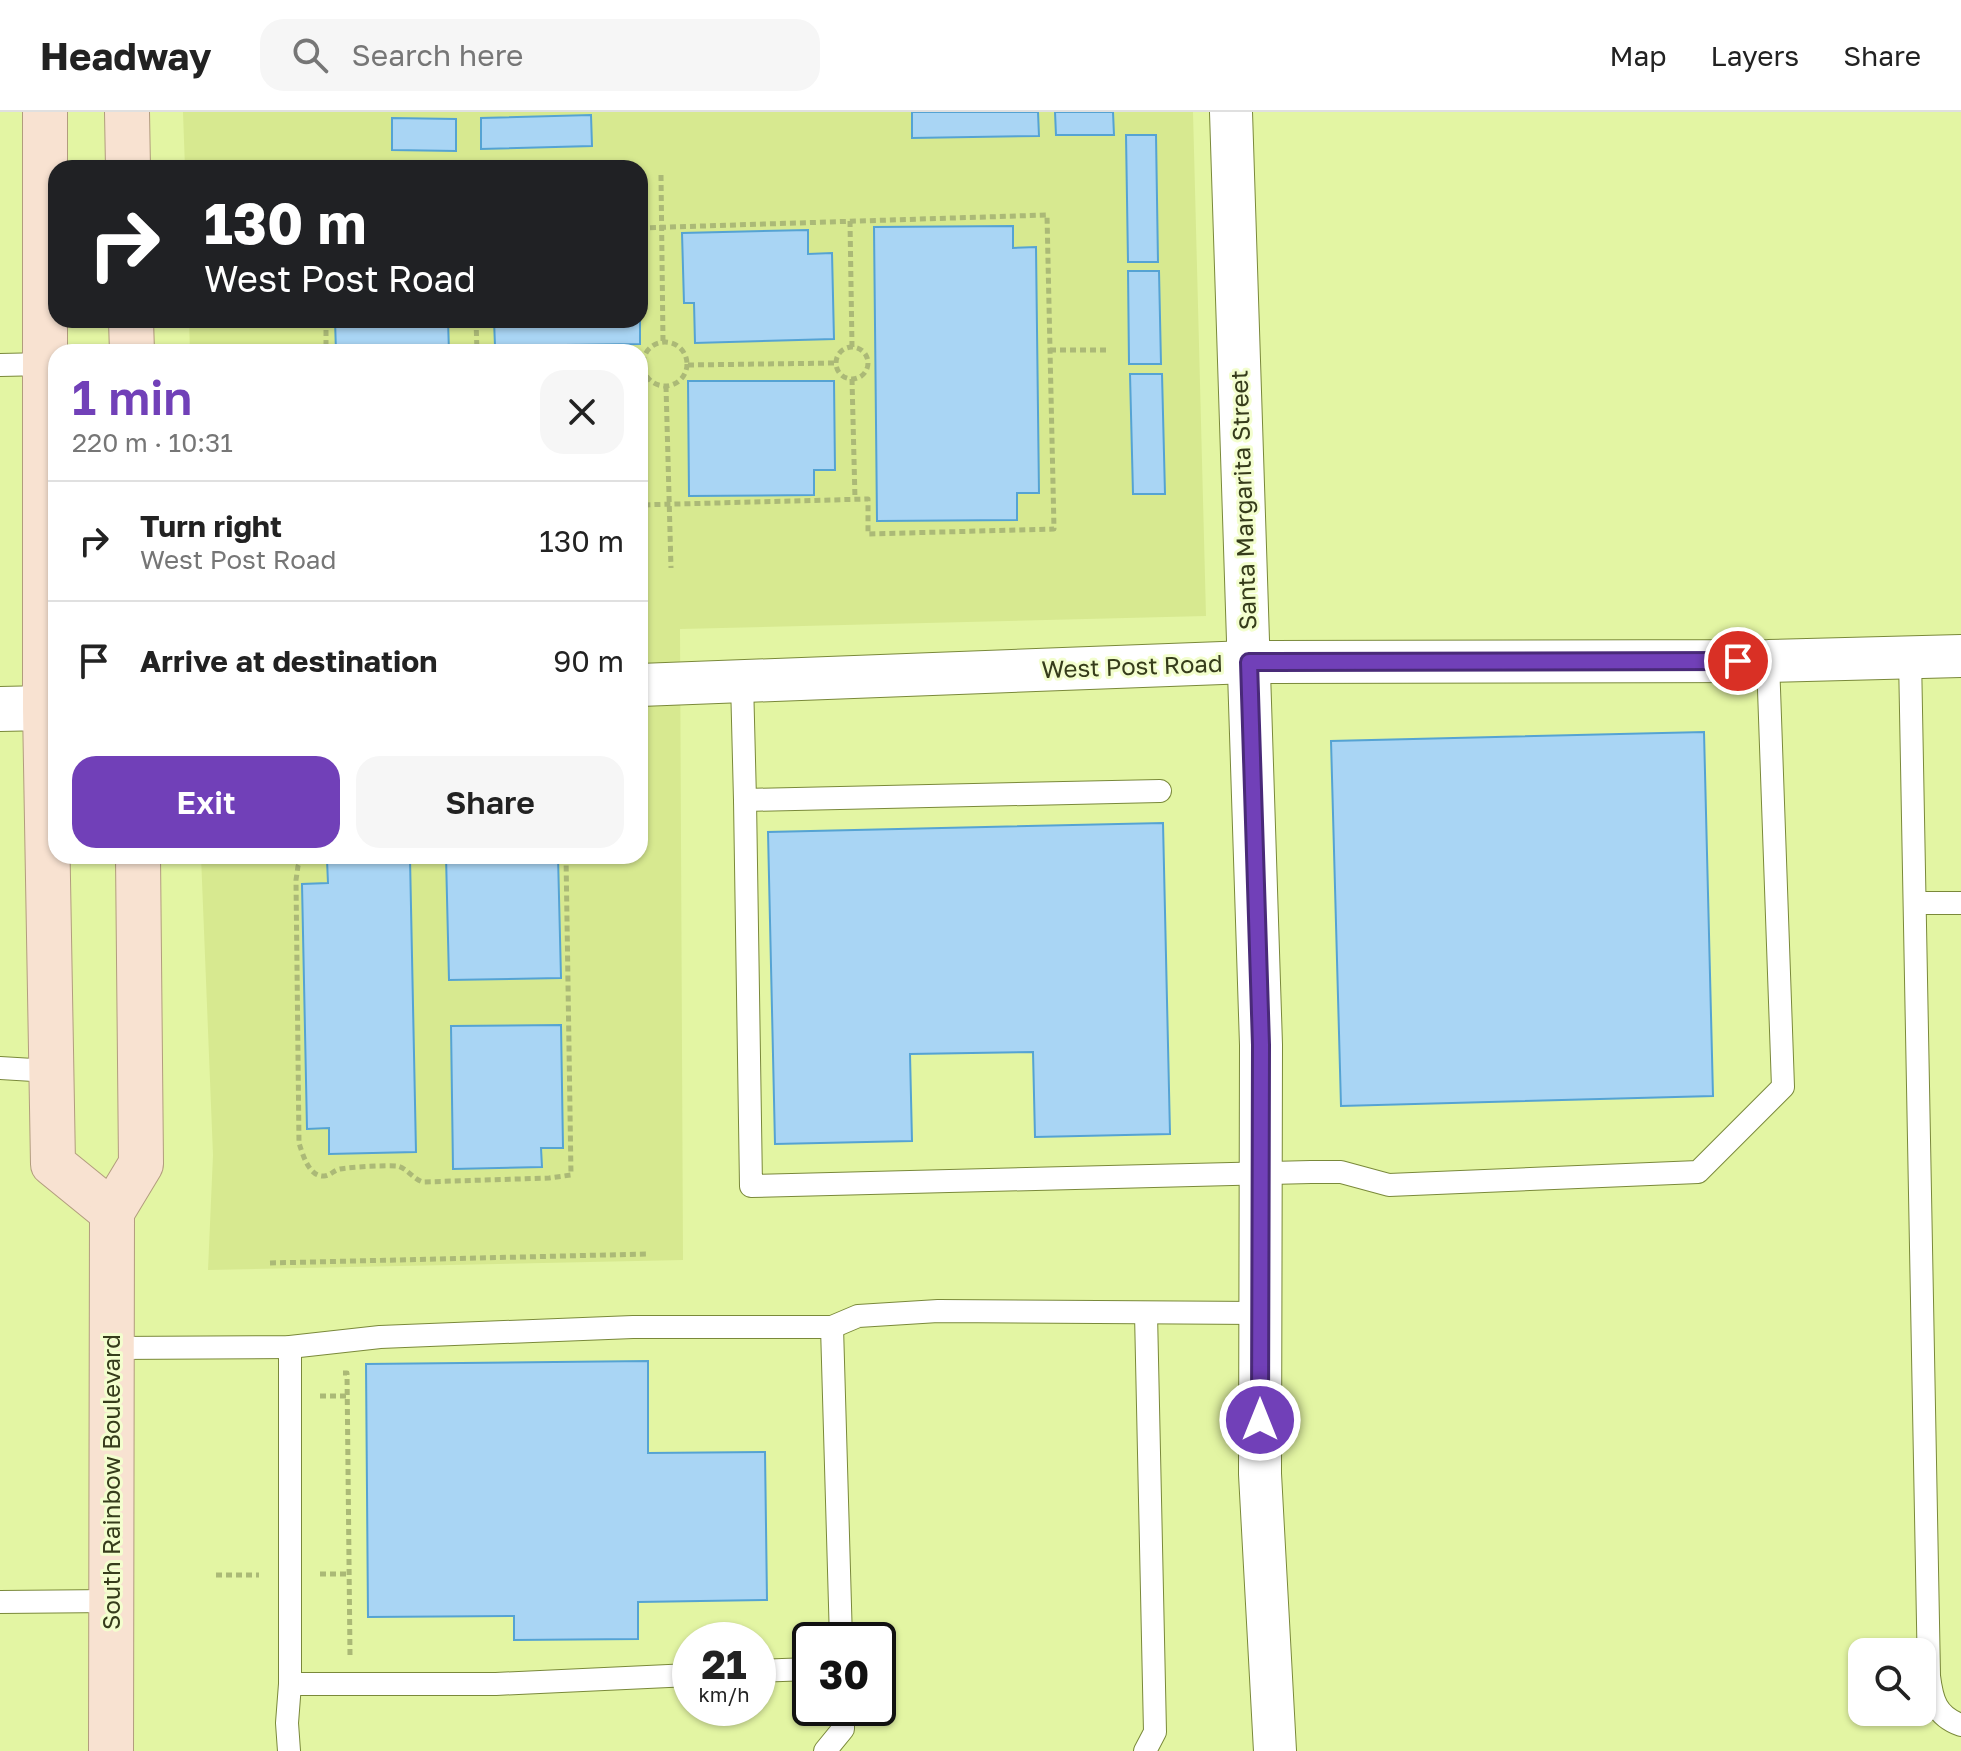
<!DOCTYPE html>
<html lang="en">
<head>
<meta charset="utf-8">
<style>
	body { margin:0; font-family:"Golos Text",sans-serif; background:#f6f6f6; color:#222; height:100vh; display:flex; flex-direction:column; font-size:30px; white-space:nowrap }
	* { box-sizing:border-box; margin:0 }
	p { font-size:26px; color:#767676 }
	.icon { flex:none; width:44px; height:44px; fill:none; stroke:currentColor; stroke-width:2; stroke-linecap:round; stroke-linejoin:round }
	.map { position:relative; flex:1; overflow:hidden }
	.side { position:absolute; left:48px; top:232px; width:600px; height:520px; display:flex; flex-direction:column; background:#fff; border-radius:24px; box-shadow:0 2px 6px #0004 }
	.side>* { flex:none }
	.guide { position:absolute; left:48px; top:48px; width:600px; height:168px; border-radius:24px; box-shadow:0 2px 6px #0004; background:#202124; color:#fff; overflow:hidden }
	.fabs { position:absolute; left:1848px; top:1526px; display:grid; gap:16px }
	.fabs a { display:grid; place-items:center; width:88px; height:88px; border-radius:16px; background:#fff; box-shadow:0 2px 6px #0004; font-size:40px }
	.speed { position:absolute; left:672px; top:1510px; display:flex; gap:16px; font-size:40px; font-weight:700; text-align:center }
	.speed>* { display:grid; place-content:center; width:104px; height:104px; border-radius:50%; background:#fff; box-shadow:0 2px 6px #0004; line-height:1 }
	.speed small { font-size:20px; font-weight:400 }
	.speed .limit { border:4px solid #111; border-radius:12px; background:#fff; color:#111 }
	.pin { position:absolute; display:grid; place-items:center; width:68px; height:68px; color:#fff; margin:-34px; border:4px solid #fff; border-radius:50%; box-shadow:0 2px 8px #0007 }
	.me { position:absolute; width:88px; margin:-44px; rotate:0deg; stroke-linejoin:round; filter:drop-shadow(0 0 6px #0008) }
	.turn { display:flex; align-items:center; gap:28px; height:168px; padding:0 24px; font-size:36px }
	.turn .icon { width:104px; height:104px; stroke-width:2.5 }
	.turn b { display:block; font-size:56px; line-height:68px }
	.round { display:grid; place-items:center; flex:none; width:84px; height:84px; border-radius:24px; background:#f6f6f6 }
	.overview { display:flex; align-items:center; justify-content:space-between; height:136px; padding:0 24px }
	h1 { font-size:48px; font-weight:600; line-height:60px; color:#7140b8 }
	.cta { display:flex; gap:16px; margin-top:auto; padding:16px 24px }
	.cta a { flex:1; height:92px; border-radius:24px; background:#7140b8; color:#fff; font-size:32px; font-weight:600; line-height:92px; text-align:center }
	.cta a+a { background:#f6f6f6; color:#222 }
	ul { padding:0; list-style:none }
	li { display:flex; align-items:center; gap:24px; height:120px; padding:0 24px; border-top:2px solid #e0e0e0 }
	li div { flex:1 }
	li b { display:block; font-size:30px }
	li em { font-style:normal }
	header { display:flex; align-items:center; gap:48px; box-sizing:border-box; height:112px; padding:0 40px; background:#fff; border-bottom:2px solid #e0e0e0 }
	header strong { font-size:38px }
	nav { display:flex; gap:44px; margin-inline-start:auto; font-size:28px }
	.search { width:560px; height:72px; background:#f6f6f6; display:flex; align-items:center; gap:20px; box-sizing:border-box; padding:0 28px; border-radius:24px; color:#767676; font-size:30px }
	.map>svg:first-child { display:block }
	.built { fill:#d7e990 }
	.building { fill:#a9d5f4; stroke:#55a3d3; stroke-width:2 }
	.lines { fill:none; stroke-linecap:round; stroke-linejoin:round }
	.service-casing { stroke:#7a893a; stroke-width:24 }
	.minor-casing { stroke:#7a893a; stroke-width:44 }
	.tertiary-casing { stroke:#7a893a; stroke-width:46 }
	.primary-casing { stroke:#b29c7e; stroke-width:46 }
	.path { stroke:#abb977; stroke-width:5; stroke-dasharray:6 4; stroke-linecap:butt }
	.service { stroke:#fff; stroke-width:22 }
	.minor { stroke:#fff; stroke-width:42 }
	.tertiary { stroke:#fff; stroke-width:44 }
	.primary { stroke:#f8e2d1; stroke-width:44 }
	.route-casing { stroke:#492a78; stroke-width:20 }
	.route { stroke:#7140b8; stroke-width:14 }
	.labels { text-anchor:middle; stroke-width:6; stroke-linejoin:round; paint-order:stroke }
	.street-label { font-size:24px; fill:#363c1b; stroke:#f3fece }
</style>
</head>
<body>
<header>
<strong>Headway</strong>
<div class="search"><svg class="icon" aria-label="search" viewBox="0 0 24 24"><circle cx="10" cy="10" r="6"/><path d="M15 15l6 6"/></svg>Search here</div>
<nav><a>Map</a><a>Layers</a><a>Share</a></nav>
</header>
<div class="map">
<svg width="1961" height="1639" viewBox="0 0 1961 1639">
	<rect width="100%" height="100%" fill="#e3f5a3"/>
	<polygon class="built" points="183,0 1193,0 1206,504 680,517 683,1148 208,1158 213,1043 201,744 640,744 640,240 190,240 189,208 640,208 640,56 185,56"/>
	<g class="building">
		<polygon points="912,0 1038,0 1039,24 912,26"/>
		<polygon points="1055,0 1113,0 1114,23 1056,23"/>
		<polygon points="591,3 592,34 481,37 481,6"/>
		<polygon points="392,6 456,7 456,39 392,38"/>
		<polygon points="1126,23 1156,23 1158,150 1128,150"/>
		<polygon points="1013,114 1013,136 1036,135 1039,381 1017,381 1017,408 877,409 874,115"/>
		<polygon points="808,118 808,142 832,141 834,227 695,231 694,191 684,191 682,121"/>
		<polygon points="1128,159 1159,159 1161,252 1129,252"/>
		<polygon points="335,208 448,208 449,240 336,240"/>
		<polygon points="494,208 640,208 640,232 495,234"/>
		<polygon points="1130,262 1162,262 1165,382 1133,382"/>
		<polygon points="688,269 834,269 835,358 814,358 814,383 689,384"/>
		<polygon points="640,270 642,270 643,385 640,386"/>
		<polygon points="1704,620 1713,984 1341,994 1331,629"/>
		<polygon points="1163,711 1170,1022 1035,1025 1033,940 910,942 912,1029 775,1032 768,720"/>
		<polygon points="446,744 558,744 561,866 449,868"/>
		<polygon points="410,746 416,1040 329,1042 329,1016 307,1017 302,772 328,771 327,748"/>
		<polygon points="561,913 563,1036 541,1036 542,1055 453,1057 451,914"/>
		<polygon points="648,1249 648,1341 765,1340 767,1488 638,1490 638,1527 514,1528 514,1504 368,1505 366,1252"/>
	</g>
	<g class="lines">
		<defs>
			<g id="service">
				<polyline points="0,253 46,252"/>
				<path d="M1910 545 1929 1564C1932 1588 1936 1604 1961 1613"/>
				<polyline points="742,569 745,688 751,1074 1311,1060 1341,1060 1389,1073 1698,1060 1783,975 1768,549"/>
				<polyline points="745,688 1160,679"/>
				<polyline points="1915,791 1961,791"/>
				<polyline points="0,956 50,959"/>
				<polyline points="832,1215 858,1204 938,1199 1260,1201"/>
				<polyline points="290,1235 290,1572 496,1572 690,1563"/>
				<polyline points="112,1236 290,1235 380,1225 633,1215 832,1215 841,1528"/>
				<polyline points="0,1490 112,1489"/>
				<polyline points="758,1559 810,1557"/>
				<polyline points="289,1639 287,1611 290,1572"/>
				<polyline points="825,1639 843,1617 843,1596"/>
				<polyline points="1145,1639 1155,1620 1146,1201"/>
			</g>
			<g id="minor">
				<polyline points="1231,0 1261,933 1260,1362 1275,1639"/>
				<polyline points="640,573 1249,550 1768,549 1961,544"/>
			</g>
			<polyline id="tertiary" points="0,597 45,596"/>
			<g id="primary">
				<polyline points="45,0 45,596 53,1052 112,1100"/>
				<polyline points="127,0 128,56"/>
				<polyline points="131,208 132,240"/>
				<polyline points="111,1639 112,1100 141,1052 138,744"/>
			</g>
		</defs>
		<use href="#service" class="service-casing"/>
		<use href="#minor" class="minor-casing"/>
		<use href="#tertiary" class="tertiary-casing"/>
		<use href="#primary" class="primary-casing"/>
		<g class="path">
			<polyline points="661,63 663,230"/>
			<polyline points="850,109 852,235"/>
			<polyline points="640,116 1047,103 1054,417 868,422 868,387 640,393"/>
			<polyline points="326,208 326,240"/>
			<polyline points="476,208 477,240"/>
			<circle cx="665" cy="252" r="22"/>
			<circle cx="852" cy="251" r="16"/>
			<polyline points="1050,238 1107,238"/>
			<polyline points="688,253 836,251"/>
			<polyline points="852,267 855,387"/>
			<polyline points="666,274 671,456"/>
			<path d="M303 744 298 754 296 768 299 1031C303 1043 309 1065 324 1064 330 1064 334 1058 340 1057 349 1055 388 1053 397 1054 407 1056 413 1067 423 1070L549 1066 571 1063 566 744"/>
			<polyline points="270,1151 647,1142"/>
			<polyline points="343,1261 347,1261 350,1543"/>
			<polyline points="320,1284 347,1284"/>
			<polyline points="320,1462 349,1462"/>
			<polyline points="216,1463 259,1463"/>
		</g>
		<use href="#service" class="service"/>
		<use href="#minor" class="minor"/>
		<use href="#tertiary" class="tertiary"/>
		<use href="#primary" class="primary"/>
	</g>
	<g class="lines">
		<defs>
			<polyline id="route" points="1260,1308 1261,933 1249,550 1738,549"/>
		</defs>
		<use href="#route" class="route-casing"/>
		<use href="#route" class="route"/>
	</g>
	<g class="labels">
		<g class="street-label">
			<text transform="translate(1244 388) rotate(-92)" y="8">Santa Margarita Street</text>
			<text transform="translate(1132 555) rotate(-2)" y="8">West Post Road</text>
			<text transform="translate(112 1370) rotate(-90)" y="8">South Rainbow Boulevard</text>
		</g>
	</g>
</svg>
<div class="fabs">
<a><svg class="icon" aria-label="search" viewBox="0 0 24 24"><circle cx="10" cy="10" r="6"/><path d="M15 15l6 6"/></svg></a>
</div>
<div class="speed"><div>21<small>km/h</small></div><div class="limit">30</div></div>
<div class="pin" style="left:1738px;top:549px;background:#d93025"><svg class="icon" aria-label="arrive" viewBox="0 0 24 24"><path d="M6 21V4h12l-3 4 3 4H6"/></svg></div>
<svg class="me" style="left:1260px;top:1308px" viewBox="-20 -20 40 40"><circle r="17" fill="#7140b8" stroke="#fff" stroke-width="3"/><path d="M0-11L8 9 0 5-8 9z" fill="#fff"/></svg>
<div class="guide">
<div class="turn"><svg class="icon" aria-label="right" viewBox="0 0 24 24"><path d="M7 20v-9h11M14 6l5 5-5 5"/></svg><div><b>130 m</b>West Post Road</div></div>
</div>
<section class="side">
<div class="overview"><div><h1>1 min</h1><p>220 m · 10:31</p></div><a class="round"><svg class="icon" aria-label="close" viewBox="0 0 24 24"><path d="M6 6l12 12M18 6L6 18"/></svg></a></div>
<ul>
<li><svg class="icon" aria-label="right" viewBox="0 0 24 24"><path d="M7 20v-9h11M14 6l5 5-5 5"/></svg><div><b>Turn right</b><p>West Post Road</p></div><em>130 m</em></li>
<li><svg class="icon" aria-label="arrive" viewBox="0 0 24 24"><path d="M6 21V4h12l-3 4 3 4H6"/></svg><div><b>Arrive at destination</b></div><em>90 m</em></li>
</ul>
<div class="cta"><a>Exit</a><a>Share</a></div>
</section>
</div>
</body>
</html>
